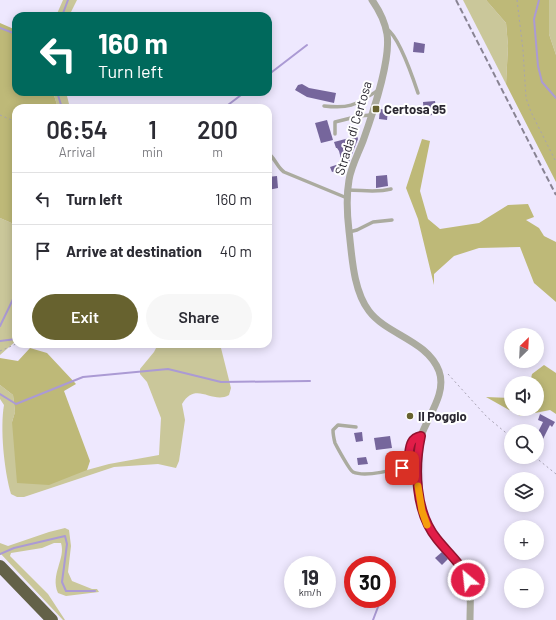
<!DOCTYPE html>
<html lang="en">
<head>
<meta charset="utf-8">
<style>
	body { margin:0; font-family:Barlow,sans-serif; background:#f7f7f7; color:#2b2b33; height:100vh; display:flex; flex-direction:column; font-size:15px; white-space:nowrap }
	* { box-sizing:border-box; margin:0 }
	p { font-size:13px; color:#7c7c81 }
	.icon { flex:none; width:22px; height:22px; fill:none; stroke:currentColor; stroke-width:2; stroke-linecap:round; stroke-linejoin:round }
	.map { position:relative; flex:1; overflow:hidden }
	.side { position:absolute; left:12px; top:104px; width:260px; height:244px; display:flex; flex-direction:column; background:#fff; border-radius:12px; box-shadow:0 2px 10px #0003 }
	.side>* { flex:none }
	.hud { position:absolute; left:12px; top:12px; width:260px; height:84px; border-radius:12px; box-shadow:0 2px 10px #0003; background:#00695c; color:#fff; overflow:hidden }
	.needle { width:26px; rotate:24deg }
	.tools { position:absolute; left:504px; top:328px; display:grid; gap:8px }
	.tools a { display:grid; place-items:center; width:40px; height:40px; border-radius:50%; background:#fff; box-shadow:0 2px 10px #0003; font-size:20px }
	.speed { position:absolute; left:284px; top:556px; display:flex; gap:8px; font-size:20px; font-weight:700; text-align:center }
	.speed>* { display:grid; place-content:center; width:52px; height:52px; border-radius:50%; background:#fff; box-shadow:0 2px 10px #0003; line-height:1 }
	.speed small { font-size:10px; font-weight:400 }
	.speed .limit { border:6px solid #d22; background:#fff; color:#111 }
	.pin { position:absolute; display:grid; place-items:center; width:34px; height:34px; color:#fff; margin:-17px; border-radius:8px; box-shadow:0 2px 6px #0006 }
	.me { position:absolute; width:44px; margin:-22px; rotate:332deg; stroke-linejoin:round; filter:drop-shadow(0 0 3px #0008) }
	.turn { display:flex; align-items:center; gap:14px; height:84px; padding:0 20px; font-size:18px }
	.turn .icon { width:52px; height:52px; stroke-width:2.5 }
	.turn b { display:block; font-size:28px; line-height:34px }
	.eta { display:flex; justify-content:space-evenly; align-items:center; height:68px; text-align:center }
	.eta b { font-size:24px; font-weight:600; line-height:28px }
	.action { display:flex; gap:8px; margin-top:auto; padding:8px 20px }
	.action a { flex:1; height:46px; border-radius:24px; background:#67622f; color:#fff; font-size:16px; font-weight:600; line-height:46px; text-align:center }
	.action a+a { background:#f7f7f7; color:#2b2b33 }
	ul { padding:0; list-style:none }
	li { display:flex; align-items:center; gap:12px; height:52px; padding:0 20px; border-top:1px solid #e1e1e2 }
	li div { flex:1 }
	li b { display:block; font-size:15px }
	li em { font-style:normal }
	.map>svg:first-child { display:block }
	.green { fill:#cac79a }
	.forest { fill:#beb978 }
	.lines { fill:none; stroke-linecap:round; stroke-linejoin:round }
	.stream { stroke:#ab9ad4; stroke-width:2 }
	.building { fill:#76669c }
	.path { stroke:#a7a2b3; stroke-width:1; stroke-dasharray:2 3; stroke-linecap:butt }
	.lane { stroke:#abab9f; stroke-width:3.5 }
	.street { stroke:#abab9f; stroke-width:7 }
	.highway { stroke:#636148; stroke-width:12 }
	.rail { stroke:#888393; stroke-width:2; stroke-dasharray:6 3; stroke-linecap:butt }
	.route-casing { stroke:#92132f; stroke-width:10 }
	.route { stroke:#e11d48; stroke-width:7 }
	.slow { stroke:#f59e0b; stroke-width:7 }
	.poi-dot { fill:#67622f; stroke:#fff; stroke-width:1.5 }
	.labels { text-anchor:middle; stroke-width:4; stroke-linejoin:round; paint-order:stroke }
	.poi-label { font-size:13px; font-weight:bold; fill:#2b2832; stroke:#fff; text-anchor:start }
	.street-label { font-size:13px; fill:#2b2832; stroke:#fff }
</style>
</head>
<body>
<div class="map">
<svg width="556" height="620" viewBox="0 0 556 620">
	<rect width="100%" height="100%" fill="#eee8fe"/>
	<g class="green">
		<polygon points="63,0 77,0 69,16 56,16"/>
		<polygon points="463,0 486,0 506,23 508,46 506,84"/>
		<polygon points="549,0 556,0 556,55 549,34"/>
		<polygon points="53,92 66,92 70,108 58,108"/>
		<polygon points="0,218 16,225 16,341 0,355"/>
		<path d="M158 344H220L231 388 229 395C212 405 196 380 182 404L185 420 179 461 176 468 158 464 114 467 24 497H17L11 494C4 470 0 428 4 405L0 399V385L13 395 15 412 12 422 87 470 109 464 159 455 161 418 147 382 140 374V369L154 352Z"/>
		<path d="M65 528 69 530 71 546 68 572 72 581 92 589H97L99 592 66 596 58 593C50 574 66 559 61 543H54L42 548 11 553 10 556 48 594 65 620H63L0 553V543L8 546 49 532Z"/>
	</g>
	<g class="forest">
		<polygon points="486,0 549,0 549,34 556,55 556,182 506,84 508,46 506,23"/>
		<polygon points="0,23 16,30 16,92 53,92 58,108 16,108 16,225 0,218"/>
		<polygon points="422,139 430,141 420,191 428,219 440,229 479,223 508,205 528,204 534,217 526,220 539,228 544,236 556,242 556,302 534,283 520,247 479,248 454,256 434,274 434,285 418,219 406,188"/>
		<polygon points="30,348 47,353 76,384 64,391 90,461 87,470 49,485 17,483 12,422 15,412 13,395 0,385 0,358 18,361"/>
		<polygon points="544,365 556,373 556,414 550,410 520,416 486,397 511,398 511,409 537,409 537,383 530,383 532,374"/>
	</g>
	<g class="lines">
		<g class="stream">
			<polyline points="539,0 534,19 538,66 542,82 556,98"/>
			<polyline points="62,16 68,0"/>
			<polyline points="0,28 16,34"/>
			<polyline points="268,75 307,45"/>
			<polyline points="57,92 62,108"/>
			<polyline points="224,108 245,92"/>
			<polyline points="0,326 16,293"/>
			<polyline points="0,341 16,339"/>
			<polyline points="0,394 16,404 83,377 168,369 221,382 310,381"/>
			<polyline points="0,554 14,548 65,536 67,544 62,582 66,591 95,591"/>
			<polyline points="373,620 381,599"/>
		</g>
	</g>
	<g class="building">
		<polygon points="414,42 425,44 424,53 413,52"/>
		<polygon points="302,84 309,88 336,93 334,103 307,97 295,90 298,85"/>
		<polygon points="435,101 436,108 441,108 441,114 424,116 423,102"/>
		<polygon points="380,109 388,110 387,120 379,119"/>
		<polygon points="327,120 333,140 321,143 315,123"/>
		<polygon points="357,136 358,139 349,162 346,163 347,168 332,172 330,167 342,163 339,151 337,148 336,148 334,142"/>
		<polygon points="387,175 388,186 376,188 376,176"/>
		<polygon points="277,176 278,188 268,190 268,177"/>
		<polygon points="540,414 555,422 552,427 550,425 541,443 537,441 537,434 543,422 538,420"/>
		<polygon points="362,432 363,441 356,442 354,433"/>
		<polygon points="390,436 392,448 376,450 374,438"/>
		<polygon points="366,457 368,464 358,465 357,458"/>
		<polygon points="442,552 448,559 442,565 435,558"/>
	</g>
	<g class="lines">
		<g class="path">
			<polyline points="517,0 523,50 526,98 531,112 556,162"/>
			<polyline points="0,115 16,122"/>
			<polyline points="0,351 16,344"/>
			<polyline points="448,374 487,417 511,437"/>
			<polyline points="535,457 556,474"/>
		</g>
		<g class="lane">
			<path d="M387 29C399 37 413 78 418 93"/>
			<path d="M324 106C350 109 355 105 377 91"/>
			<polyline points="335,134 335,122 359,116 371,115"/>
			<path d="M268 153C275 158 277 167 284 172L347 198"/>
			<path d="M348 190C363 190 376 193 391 189"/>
			<polyline points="349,232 357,230 373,222 392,220"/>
			<path d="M356 427 338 425 333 430C333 434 334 439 335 443 337 447 350 471 353 472 364 477 398 471 407 463 410 452 406 439 420 436"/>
		</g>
		<path class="street" d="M372 0C379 10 385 22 387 34 391 59 372 116 363 141 358 154 351 167 349 180 346 197 347 214 349 231 352 256 353 290 369 311 387 335 427 340 439 371 447 393 428 416 421 436 417 449 418 473 419 487 421 516 428 530 448 551 455 559 462 566 466 576 472 590 470 605 470 620"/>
		<polyline class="highway" points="0,566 52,620"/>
		<polyline class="rail" points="456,0 556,195"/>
	</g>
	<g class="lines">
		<defs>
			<path id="route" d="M402 468 407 463C411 451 407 439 421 436 414 468 415 512 437 539 448 553 461 563 468 580"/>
		</defs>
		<use href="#route" class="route-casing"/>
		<use href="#route" class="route"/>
		<polyline class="slow" points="418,486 422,511 427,525"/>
	</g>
	<g class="poi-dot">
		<rect x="372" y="105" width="8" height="8" rx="2"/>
		<circle cx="410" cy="416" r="4"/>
	</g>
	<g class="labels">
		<g class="poi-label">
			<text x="384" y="114">Certosa 95</text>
			<text x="418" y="421">Il Poggio</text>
		</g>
		<g class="street-label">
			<text transform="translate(353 128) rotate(-73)" y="5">Strada di Certosa</text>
		</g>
	</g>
</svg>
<div class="tools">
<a><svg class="needle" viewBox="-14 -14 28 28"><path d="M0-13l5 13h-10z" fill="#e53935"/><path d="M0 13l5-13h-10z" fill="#7c7c81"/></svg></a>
<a><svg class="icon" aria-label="sound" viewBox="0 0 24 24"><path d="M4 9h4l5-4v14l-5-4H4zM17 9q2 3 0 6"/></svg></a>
<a><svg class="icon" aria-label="search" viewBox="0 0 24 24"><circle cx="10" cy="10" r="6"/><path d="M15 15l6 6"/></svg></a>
<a><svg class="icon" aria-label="layers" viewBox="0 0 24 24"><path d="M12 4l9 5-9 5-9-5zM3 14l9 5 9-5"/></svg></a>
<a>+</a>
<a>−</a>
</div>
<div class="speed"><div>19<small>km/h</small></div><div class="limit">30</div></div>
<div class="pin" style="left:402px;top:468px;background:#d93025"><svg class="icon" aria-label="arrive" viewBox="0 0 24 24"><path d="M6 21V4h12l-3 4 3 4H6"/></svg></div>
<svg class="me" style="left:468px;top:580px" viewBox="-20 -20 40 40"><circle r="17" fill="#e11d48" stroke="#fff" stroke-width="3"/><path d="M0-11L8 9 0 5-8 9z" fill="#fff"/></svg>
<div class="hud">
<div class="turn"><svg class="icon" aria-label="left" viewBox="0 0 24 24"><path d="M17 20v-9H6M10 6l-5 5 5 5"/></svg><div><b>160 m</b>Turn left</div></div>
</div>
<section class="side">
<div class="eta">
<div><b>06:54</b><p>Arrival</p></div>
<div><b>1</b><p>min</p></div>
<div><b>200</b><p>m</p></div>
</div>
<ul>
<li><svg class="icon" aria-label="left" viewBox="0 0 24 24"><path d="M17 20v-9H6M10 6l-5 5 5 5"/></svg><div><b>Turn left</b></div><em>160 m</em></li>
<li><svg class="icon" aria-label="arrive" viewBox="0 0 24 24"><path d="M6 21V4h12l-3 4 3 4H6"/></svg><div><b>Arrive at destination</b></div><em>40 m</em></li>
</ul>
<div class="action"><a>Exit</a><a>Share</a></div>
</section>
</div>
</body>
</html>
